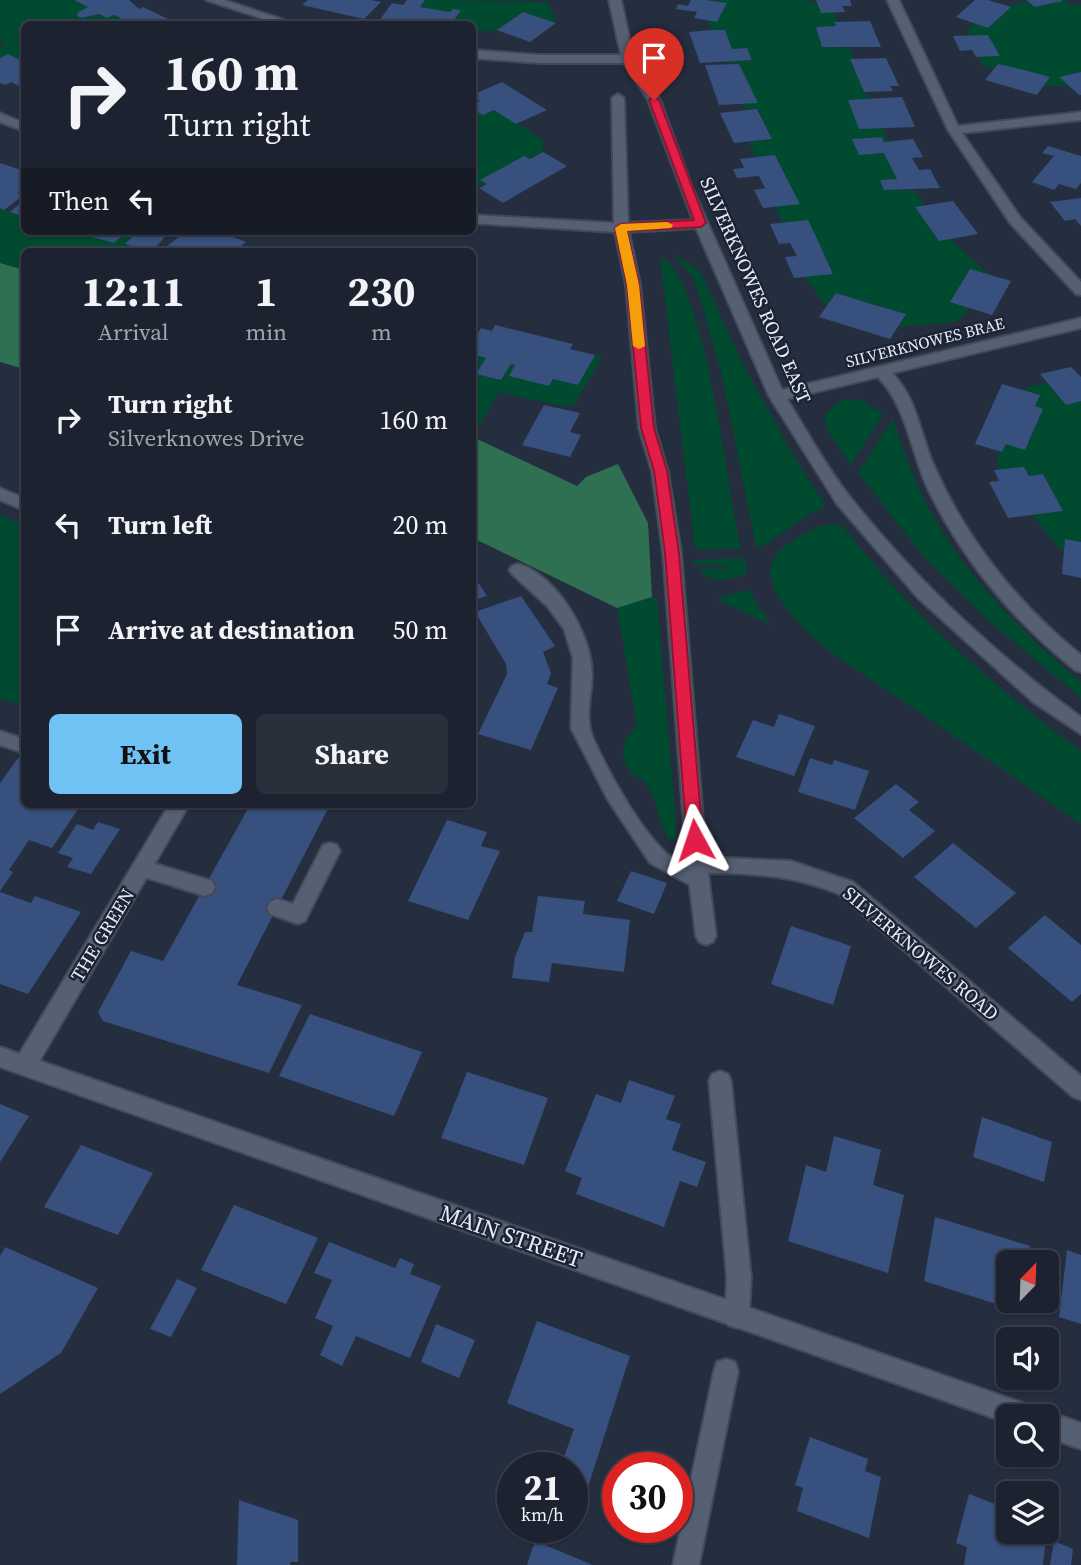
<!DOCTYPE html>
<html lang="en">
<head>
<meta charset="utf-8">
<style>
	body { margin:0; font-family:"Source Serif 4",serif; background:#292f3b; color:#f1f3f6; height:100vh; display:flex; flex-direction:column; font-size:26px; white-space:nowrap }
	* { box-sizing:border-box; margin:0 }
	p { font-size:23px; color:#a0a4aa }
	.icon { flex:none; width:38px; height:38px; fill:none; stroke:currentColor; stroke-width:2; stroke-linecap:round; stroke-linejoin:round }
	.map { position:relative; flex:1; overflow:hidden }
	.side { position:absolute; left:21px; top:248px; width:455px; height:560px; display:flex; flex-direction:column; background:#1c222f; border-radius:10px; box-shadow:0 2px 5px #0004,0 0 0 2px #3a3f4b }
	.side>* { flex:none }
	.top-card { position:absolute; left:21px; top:21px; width:455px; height:214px; border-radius:10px; box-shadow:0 2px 5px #0004,0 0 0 2px #3a3f4b; background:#1c222f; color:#f1f3f6; overflow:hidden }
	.needle { width:46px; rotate:23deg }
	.fabs { position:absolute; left:996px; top:1250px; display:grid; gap:14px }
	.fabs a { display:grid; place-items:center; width:63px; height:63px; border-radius:10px; background:#1c222f; box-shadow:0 2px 5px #0004,0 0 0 2px #3a3f4b; font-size:35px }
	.speed { position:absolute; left:497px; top:1452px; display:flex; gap:14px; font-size:35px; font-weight:700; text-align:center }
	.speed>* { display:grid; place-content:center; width:91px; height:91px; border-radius:50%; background:#1c222f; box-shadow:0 2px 5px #0004,0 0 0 2px #3a3f4b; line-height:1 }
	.speed small { font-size:18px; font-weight:400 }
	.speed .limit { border:10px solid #d22; background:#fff; color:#111 }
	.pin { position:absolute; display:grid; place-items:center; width:60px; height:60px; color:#fff; margin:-72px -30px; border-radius:50% 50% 50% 0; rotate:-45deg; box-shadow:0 0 7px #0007 }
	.pin .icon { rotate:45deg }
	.me { position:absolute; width:77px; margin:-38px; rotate:355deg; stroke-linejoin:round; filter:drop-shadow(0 0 5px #0008) }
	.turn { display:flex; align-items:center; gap:24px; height:147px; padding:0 28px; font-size:32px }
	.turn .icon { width:91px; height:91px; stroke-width:2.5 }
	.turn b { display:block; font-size:49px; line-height:60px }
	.then { display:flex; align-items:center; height:66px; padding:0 28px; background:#0003; gap:14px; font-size:26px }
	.eta { display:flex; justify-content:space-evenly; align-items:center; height:119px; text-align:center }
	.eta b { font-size:42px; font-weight:700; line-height:49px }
	.primary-button { display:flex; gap:14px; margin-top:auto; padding:14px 28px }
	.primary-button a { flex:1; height:80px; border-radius:10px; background:#70c2f4; color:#111; font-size:28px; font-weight:700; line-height:80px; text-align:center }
	.primary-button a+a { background:#292f3b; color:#f1f3f6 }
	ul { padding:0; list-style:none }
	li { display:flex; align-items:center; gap:21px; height:105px; padding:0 28px }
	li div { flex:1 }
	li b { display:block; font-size:26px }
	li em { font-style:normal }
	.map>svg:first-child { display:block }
	.green { fill:#004a2f }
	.forest { fill:#2f7052 }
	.building { fill:#37507e }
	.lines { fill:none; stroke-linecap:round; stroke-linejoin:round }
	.service-casing { stroke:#424957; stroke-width:4 }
	.minor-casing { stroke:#424957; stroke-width:4 }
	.secondary-casing { stroke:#424957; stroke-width:4 }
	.service { fill:#566073; fill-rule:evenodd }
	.minor { fill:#566073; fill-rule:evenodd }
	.secondary { fill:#566073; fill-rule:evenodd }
	.route { fill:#e11d48; stroke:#92132f; stroke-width:2 }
	.slow { fill:#f59e0b }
	.labels { text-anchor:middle; stroke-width:5; stroke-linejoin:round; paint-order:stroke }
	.far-street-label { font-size:16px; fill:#e6ecf7; stroke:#1c2434 }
	.street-label { font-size:19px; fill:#e6ecf7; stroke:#1c2434 }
	.near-street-label { font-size:23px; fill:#e6ecf7; stroke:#1c2434 }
</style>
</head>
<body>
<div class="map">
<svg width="1081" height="1565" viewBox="0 0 1081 1565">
	<rect width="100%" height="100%" fill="#252e3f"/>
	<g class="green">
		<polygon points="0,0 74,0 88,7 78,12 77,16 82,18 99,14 107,18 114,15 121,18 112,23 114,24 24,24 24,62 8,54 0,58 0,46 6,43 0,40"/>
		<polygon points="423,0 548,2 556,23 523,12 497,30 473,32 472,24 451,24 460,10 453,9 450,12 420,7"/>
		<path d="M706 0H804C818 4 831 5 838 22H835L836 26 816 27 822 46 850 48 855 59 850 60 864 92 870 99 848 100 859 129 883 128 888 141 884 142 881 137 853 139 859 154 884 153 897 179 880 180 884 190H914L924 205 916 207 988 274 969 269 950 302 970 308 956 322 898 327 905 314 836 293 827 306 804 277 833 273 808 221 783 223 775 206 799 203 776 156 755 157 749 142 772 139 758 109 745 110 742 104 757 102 739 64 718 62 752 60 747 48 732 49 725 30H712L707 21 717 22 727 3Z"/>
		<polygon points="1065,0 1072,6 1081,4 1081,72 1060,77 1069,86 1044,86 1049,77 998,64 993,69 980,64 981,57 999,55 988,35 969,36 968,29 974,23 988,28 1010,8 1007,6 1028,2 1035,7"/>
		<polygon points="472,109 483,115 494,110 543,140 543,152 481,180 487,184 473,187"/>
		<polygon points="0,208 24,217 24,231 98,231 93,237 114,243 124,234 133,236 126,244 155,252 24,252 24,270 0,263"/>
		<polygon points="671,252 700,271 742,362 789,448 824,503 823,508 811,513 765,545 756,547 723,379 702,305 693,277"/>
		<path d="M660 257C706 276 728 497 741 549H695Z"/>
		<polygon points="473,354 486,358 477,374 501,380 511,364 515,365 510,376 549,386 553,379 578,385 595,355 602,357 574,405 566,407 499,392 473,437"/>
		<polygon points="1047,383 1066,405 1081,401 1081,542 1065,539 1063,553 1032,515 1063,511 1043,474 1029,476 1024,467 999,470 998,450 1002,452 1006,444 1026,449 1043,409 1035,406 1040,395 1025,391 1030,386"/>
		<polygon points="846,399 862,400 883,414 851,465 829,433 824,417 835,404"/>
		<path d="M893 419C904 453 916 487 934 518 970 581 1026 636 1081 682V698L989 621 925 558 858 473Z"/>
		<polygon points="0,515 24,525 24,706 0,698"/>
		<path d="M823 525H842C911 614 990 684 1081 751V824C1020 781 958 739 897 697 866 675 829 655 803 627 790 614 767 587 771 567 775 546 806 533 823 525Z"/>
		<path d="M743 558 747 566 745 574C730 580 708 584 699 569L726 568 727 565 693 564 694 560Z"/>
		<polygon points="751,590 756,604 772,625 719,600 719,597"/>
		<path d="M652 597 657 598 677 839 669 840C659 824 656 797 646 783 644 779 636 777 633 774 616 758 622 740 637 726L617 608Z"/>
	</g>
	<g class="forest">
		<polygon points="0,263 24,270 24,369 0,362"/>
		<polygon points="473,437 577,486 586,477 618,464 648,523 652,597 617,608 473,538"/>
	</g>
	<g class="building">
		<polygon points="74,0 129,0 139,9 143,7 172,21 165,24 114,24 111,23 121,18 114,15 107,18 99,14 82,18 77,16 78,12 88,7"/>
		<polygon points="308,0 371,0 381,2 364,19 302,5"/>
		<polygon points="407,0 425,0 420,7 450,12 453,9 461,10 451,24 379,21 392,3 403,5"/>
		<polygon points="691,0 706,0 727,3 717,22 694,18 697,12 676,9 678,4 688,6"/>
		<polygon points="816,0 850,0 852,6 842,6 845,12 821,13"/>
		<polygon points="975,0 988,0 1011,7 988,28 956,17"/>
		<polygon points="1026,0 1062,0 1062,1 1035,7"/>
		<polygon points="523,12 556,23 530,42 497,30"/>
		<polygon points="870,21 881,47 822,47 816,27 836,26 834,22"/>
		<polygon points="712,30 725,30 732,49 747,48 752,60 700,63 689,32"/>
		<polygon points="988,35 1000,56 976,57 972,50 960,51 953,36"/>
		<polygon points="8,54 24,62 24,83 19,86 11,82 5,85 0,83 0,58"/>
		<polygon points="886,58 899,86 890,86 893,91 864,92 850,59"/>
		<polygon points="739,64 758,103 719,105 705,65"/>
		<polygon points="998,64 1024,70 1050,77 1037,95 985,80"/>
		<polygon points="1081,72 1081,95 1079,95 1059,77"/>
		<polygon points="502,82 537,104 547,110 516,124 494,110 483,115 472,109 472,104 480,101 472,95"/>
		<polygon points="902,97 915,127 859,129 848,100"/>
		<polygon points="757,109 772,139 734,143 720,113"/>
		<polygon points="882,137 884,142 913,139 923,157 912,158 919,170 930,169 940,188 884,190 880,180 897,179 884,153 859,155 852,139"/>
		<polygon points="1048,146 1081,156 1081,183 1076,189 1059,184 1054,190 1032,182 1054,156 1042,153"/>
		<polygon points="543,152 567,166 503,203 479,188 487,184 480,180 524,156 530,159"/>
		<polygon points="775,155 787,179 800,204 763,208 754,190 765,188 759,176 737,178 733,169 744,168 740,159"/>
		<polygon points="0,163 24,171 24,187 17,193 24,195 4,210 0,208"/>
		<polygon points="1081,198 1081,226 1075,219 1065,221 1050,202"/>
		<polygon points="24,200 24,217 10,212"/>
		<polygon points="953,201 978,234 939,241 915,207"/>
		<polygon points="808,220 819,243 833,274 794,278 785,257 797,256 790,243 779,244 770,224"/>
		<polygon points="98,231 156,231 153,234 165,237 152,251 125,244 133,236 124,234 114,243 92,237"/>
		<polygon points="186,231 218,231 246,242 234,252 170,252 173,250 166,247"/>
		<polygon points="970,269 1011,281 992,315 950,302"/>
		<polygon points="836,293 871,304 906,314 890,339 819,317"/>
		<polygon points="495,325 573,344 570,349 595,355 578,385 553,379 549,386 509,376 515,365 511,364 501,380 476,374 486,358 472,354 472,342 481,328 492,331"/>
		<polygon points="1071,367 1081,377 1081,401 1066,405 1040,374"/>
		<polygon points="1002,384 1040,395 1035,406 1043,409 1025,450 1006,444 1002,452 975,444"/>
		<polygon points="544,405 580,413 570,432 581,435 570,457 522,445"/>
		<polygon points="1024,467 1029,476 1043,474 1063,511 1008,518 989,482 999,481 994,470"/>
		<polygon points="1065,539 1081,542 1081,578 1062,574"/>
		<polygon points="472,573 487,596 472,601"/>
		<polygon points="521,596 555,646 543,652 551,673 547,684 558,688 531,750 478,734 507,674 506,664 475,612"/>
		<polygon points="779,714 815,726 794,776 736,757 753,720 774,727"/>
		<polygon points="21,754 24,755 24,805 92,805 89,809 80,806 52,848 29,840 9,870 13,872 0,891 0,783"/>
		<polygon points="810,758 832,765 834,760 869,771 855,810 798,792"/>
		<polygon points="896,784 919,802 909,810 935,831 903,858 854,818"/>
		<polygon points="250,805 330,805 237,985 302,1005 269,1073 103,1021 98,1012 131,951 163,961"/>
		<polygon points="447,820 487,832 481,846 500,851 468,920 408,901"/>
		<polygon points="98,822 120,829 91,874 67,867 73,858 58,853 77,824 93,830"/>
		<polygon points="953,843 1016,893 976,928 914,877"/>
		<polygon points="631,871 667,883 654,914 617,901"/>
		<polygon points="0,892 31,903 35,896 81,912 28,994 0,984"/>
		<polygon points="538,896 585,901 583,914 630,920 624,972 552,963 549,982 512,978 515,957 525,932 532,932"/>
		<polygon points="1045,915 1081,945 1081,994 1072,1002 1008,948"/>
		<polygon points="791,926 851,946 833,1005 771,984"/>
		<polygon points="310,1014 422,1052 394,1116 279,1076"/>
		<polygon points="467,1072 548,1098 524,1165 441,1138"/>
		<polygon points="629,1080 675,1096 666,1119 681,1124 672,1150 706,1162 697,1187 680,1181 664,1227 576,1194 582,1178 565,1171 596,1094 621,1103"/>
		<polygon points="0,1104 29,1116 0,1162"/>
		<polygon points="982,1117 1052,1142 1044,1182 973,1157"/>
		<polygon points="834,1136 881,1150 873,1185 904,1195 888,1273 788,1241 806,1165 826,1172"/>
		<polygon points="81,1145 153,1173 118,1235 44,1207"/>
		<polygon points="234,1205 318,1238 286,1304 201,1270"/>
		<polygon points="935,1217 1030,1246 1028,1262 1008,1262 1008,1300 1022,1300 1021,1312 924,1281"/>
		<polygon points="329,1242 395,1268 400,1258 414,1264 410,1274 441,1286 410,1358 356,1336 342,1366 320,1355 333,1326 315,1318 332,1280 314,1273"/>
		<polygon points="5,1247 98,1288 61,1353 0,1394 0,1256"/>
		<polygon points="1067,1250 1081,1255 1081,1324 1059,1317"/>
		<polygon points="177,1279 197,1288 171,1337 150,1329"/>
		<polygon points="537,1321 630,1356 587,1490 572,1484 572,1468 560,1468 574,1429 507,1403"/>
		<polygon points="436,1324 475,1340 459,1378 421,1362"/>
		<polygon points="810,1437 868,1459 865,1471 881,1477 869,1538 797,1511 803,1488 795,1485"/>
		<polygon points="969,1494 1008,1509 1008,1531 1029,1531 1046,1538 1043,1565 964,1565 967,1547 956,1543"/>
		<polygon points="239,1500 298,1520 298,1562 290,1562 290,1565 237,1565"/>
		<polygon points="535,1541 593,1565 527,1565"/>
		<polygon points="1054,1541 1073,1549 1071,1565 1050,1565"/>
	</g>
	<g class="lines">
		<defs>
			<g id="service">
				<path d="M518 564C557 575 592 635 592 674 592 697 584 716 593 738 608 772 638 826 665 852 677 863 702 866 709 880L706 886 699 889 692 886 650 863 608 800 571 728 573 658 564 629 548 607 512 574 509 570 512 566Z"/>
				<polygon points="0,731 24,739 24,753 0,745"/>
				<polygon points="330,843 337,845 340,851 305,921 298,924 270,914 267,908 270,902 277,899 293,904 323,845"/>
				<polygon points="142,860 212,881 215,887 212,893 205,896 135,874 132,868 135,862"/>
			</g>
			<g id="minor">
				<polygon points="206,0 224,0 296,24 279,24"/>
				<path d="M609 0H621L634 59 660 100 691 185 782 390 1081 318V328L892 373C919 401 920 437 936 470 968 542 1020 606 1081 655V672L1075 670C1015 622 964 562 930 493 911 455 908 408 878 377L787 399C807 431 826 467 850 497 916 580 996 655 1081 717V734L1033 702 918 598 837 504 769 396 696 228 629 232 640 285 655 428 668 472 681 553 706 857 791 861 853 882 1081 1076V1100L1073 1097 839 894C796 876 754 873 708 873L716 936 713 942 706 945 699 942 696 936 687 865 663 553 652 472 639 428 626 285 615 232 472 223V215L614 223 612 98 618 94 624 98 628 223 693 220 648 100 624 63H540L472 58V50L540 55H621Z"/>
				<polygon points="887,0 899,0 958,126 1081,112 1081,120 962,133 1020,217 1081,282 1081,295 1076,294 1010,223 948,130"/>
				<polygon points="0,113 24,123 24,131 0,122"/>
				<polygon points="0,488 24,498 24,510 0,500"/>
				<polygon points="169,805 189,805 33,1072 25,1075 17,1072 14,1065 17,1058"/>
				<polygon points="720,1071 728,1074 731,1081 751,1278 749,1316 746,1325 737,1328 728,1325 725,1316 727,1278 709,1081 712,1074"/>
				<polygon points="726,1359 735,1362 738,1371 699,1565 673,1565 714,1371 717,1362"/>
			</g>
			<g id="secondary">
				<polygon points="0,1047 1023,1403 1032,1407 1036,1416 1008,1416 1008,1423 0,1067"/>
				<polygon points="1046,1411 1081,1423 1081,1449 1046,1437 1046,1416 1037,1416"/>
			</g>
		</defs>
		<use href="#service" class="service-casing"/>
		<use href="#minor" class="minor-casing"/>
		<use href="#secondary" class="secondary-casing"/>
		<use href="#service" class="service"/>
		<use href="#minor" class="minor"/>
		<use href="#secondary" class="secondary"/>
	</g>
	<polygon class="route" points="654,97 659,100 706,223 701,227 627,231 639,285 654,428 667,471 679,553 703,840 695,847 687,840 665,553 654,471 641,428 627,285 615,228 621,224 694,220 649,100"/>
	<polygon class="slow" points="667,222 673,225 671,228 627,231 639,285 645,346 639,349 633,346 627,285 615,228 621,224"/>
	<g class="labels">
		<g class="far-street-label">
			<text transform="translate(925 342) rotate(-14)" y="6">SILVERKNOWES BRAE</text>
		</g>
		<g class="street-label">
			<text transform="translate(756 290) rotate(66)" y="7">SILVERKNOWES ROAD EAST</text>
			<text transform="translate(102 935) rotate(-59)" y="7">THE GREEN</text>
			<text transform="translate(921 953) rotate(40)" y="7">SILVERKNOWES ROAD</text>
		</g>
		<g class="near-street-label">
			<text transform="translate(511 1236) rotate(19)" y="8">MAIN STREET</text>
		</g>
	</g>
</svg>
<div class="fabs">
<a><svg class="needle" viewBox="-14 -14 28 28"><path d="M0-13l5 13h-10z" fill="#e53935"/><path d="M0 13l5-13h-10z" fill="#a0a4aa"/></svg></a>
<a><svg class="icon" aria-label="sound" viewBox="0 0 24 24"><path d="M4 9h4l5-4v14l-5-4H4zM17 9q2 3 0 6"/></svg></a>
<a><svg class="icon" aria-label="search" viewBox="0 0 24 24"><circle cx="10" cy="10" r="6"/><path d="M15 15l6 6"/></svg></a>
<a><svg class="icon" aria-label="layers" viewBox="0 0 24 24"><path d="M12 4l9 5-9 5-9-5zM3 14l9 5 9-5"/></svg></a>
</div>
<div class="speed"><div>21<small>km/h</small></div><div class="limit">30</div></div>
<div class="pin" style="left:654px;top:100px;background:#d93025"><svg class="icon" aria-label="arrive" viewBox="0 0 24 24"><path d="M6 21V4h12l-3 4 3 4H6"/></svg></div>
<svg class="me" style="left:695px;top:840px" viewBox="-20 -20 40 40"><path d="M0-17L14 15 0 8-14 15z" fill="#e11d48" stroke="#fff" stroke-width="4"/></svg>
<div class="top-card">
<div class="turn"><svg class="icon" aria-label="right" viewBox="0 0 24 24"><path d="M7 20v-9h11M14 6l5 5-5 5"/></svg><div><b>160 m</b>Turn right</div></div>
<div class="then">Then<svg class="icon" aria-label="left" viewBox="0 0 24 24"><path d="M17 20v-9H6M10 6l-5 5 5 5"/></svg></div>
</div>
<section class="side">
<div class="eta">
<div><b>12:11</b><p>Arrival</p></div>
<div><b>1</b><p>min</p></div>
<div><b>230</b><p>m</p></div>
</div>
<ul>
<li><svg class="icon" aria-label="right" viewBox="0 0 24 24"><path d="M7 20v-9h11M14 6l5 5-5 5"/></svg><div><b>Turn right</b><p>Silverknowes Drive</p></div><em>160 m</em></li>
<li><svg class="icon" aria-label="left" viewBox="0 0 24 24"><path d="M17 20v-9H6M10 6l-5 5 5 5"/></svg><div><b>Turn left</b></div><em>20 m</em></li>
<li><svg class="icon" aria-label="arrive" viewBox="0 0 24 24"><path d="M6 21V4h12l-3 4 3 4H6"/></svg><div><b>Arrive at destination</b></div><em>50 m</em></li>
</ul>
<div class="primary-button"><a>Exit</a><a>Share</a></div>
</section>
</div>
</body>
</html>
